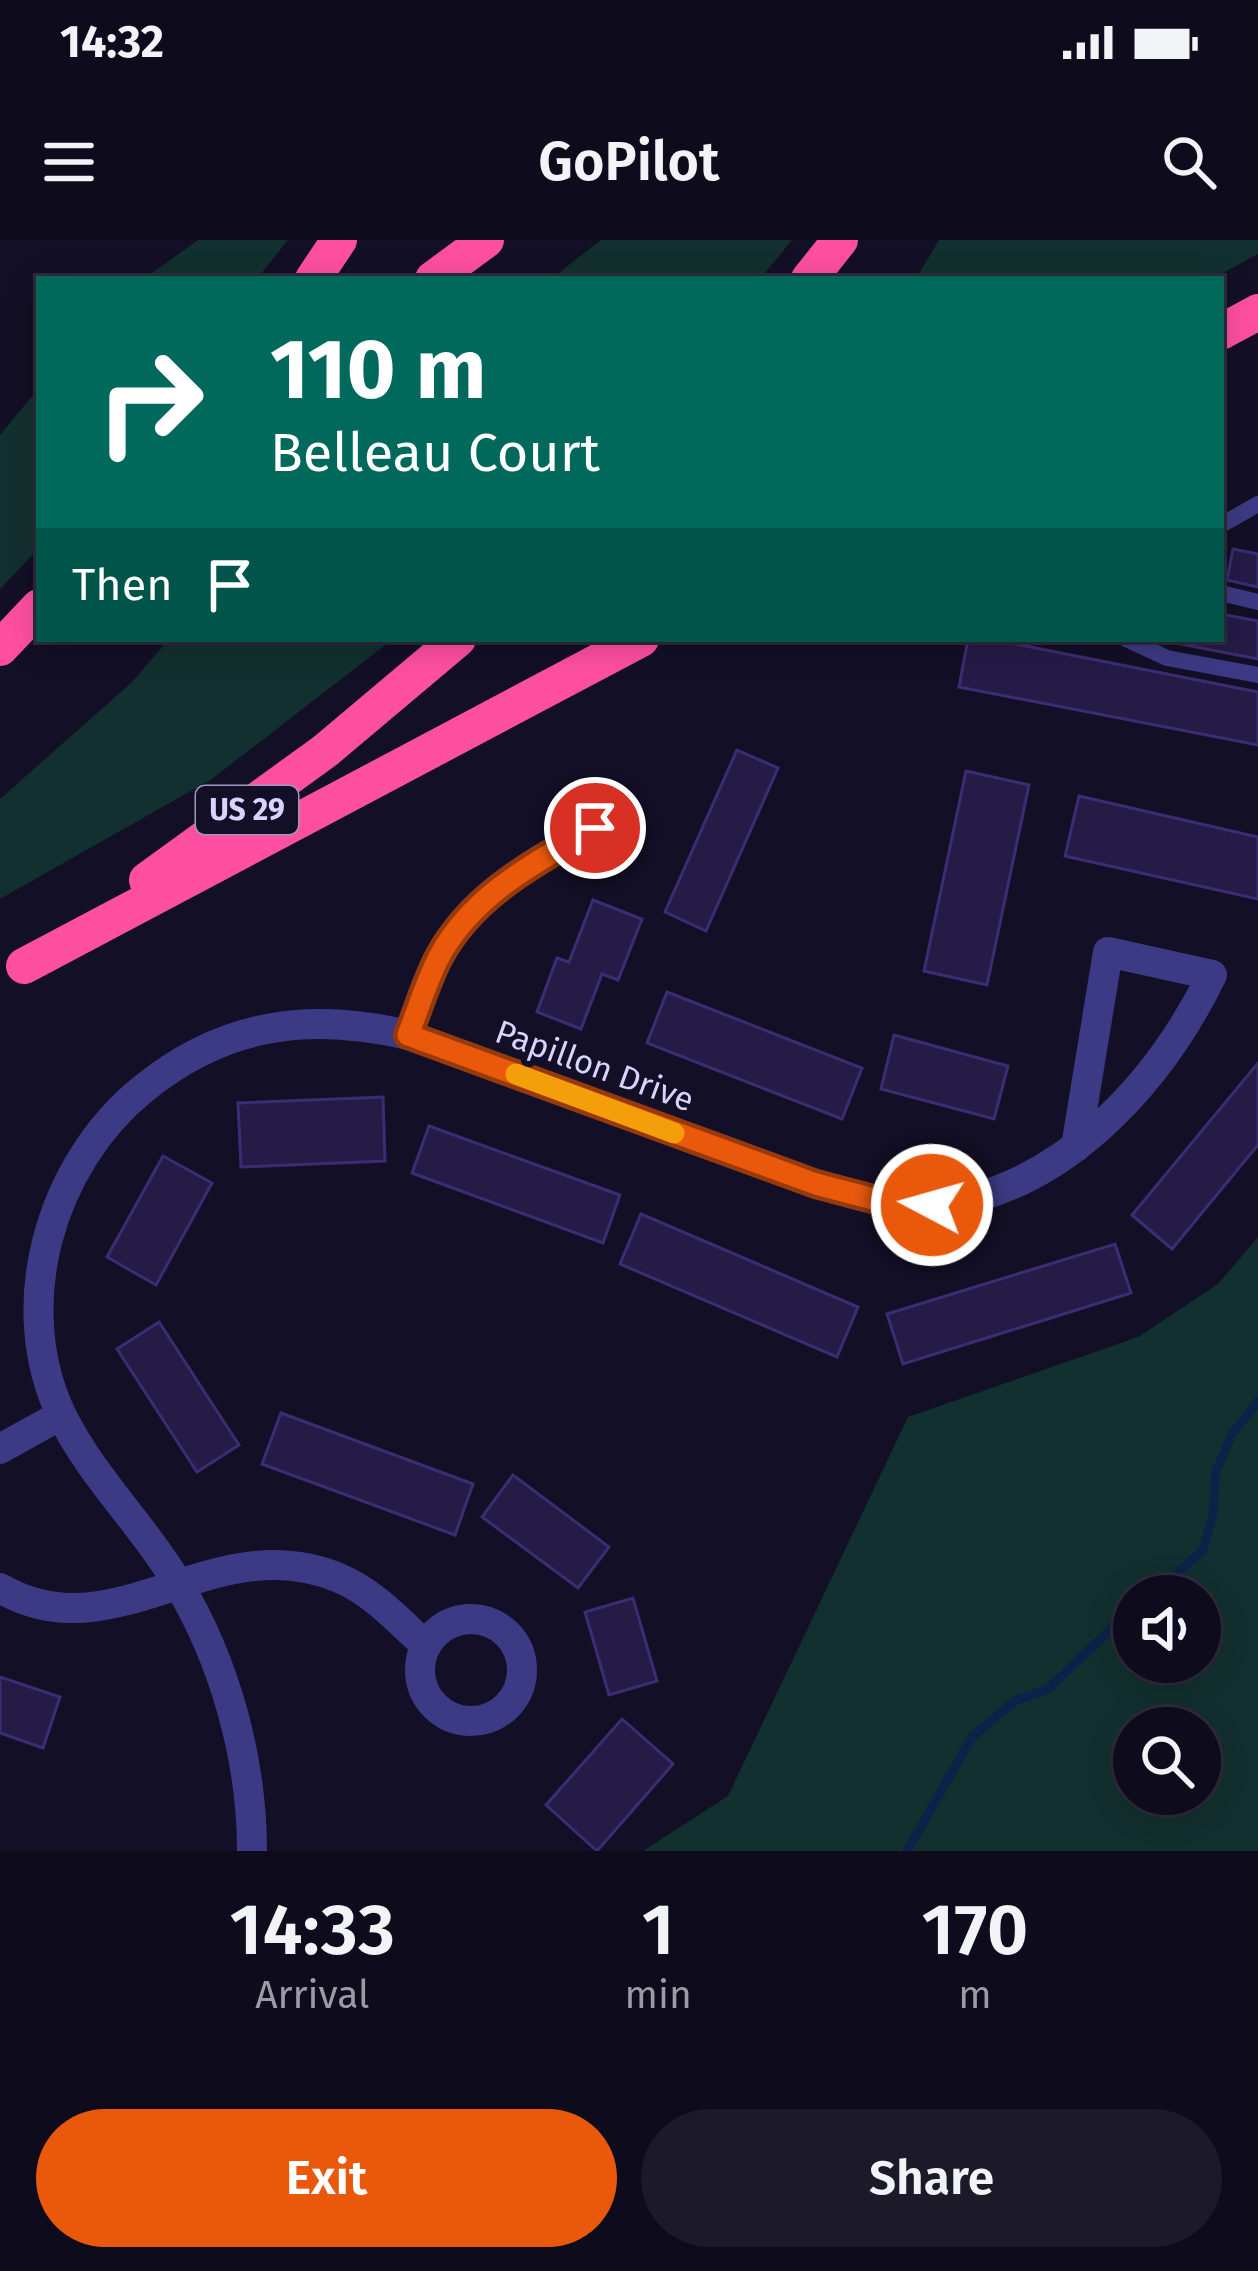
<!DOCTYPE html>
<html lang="en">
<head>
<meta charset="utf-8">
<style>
	body { margin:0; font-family:"Fira Sans",sans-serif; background:#1c1929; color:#f1f3f6; height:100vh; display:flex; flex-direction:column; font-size:45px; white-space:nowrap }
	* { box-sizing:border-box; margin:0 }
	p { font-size:39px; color:#9b9ba3 }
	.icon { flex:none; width:66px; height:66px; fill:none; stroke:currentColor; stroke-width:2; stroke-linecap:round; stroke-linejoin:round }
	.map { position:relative; height:1611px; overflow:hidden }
	.details { display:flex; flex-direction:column; background:#0e0b1c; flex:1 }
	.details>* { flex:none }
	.top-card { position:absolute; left:36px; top:36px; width:1188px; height:366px; border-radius:0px; box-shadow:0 6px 30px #0003,0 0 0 3px #2e2b3b; background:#00695c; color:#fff; overflow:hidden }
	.fabs { position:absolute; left:1113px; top:1335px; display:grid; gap:24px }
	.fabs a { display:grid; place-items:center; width:108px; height:108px; border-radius:50%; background:#0e0b1c; box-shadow:0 6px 30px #0003,0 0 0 3px #2e2b3b; font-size:60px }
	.pin { position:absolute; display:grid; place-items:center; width:102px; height:102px; color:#fff; margin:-51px; border:6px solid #fff; border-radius:50%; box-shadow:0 3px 12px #0007 }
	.me { position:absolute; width:132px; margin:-66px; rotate:276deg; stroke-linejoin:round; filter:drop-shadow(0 0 9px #0008) }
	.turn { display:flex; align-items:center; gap:42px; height:252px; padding:0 36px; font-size:54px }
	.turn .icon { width:156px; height:156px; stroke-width:2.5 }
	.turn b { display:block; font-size:84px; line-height:102px }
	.then { display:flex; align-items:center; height:114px; padding:0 36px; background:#0003; gap:24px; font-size:45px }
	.eta { display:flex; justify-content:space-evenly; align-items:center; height:204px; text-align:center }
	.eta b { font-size:72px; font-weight:600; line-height:84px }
	.cta { display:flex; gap:24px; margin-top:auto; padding:24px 36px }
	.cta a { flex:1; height:138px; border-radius:72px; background:#ea580c; color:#fff; font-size:48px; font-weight:600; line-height:138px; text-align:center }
	.cta a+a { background:#1c1929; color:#f1f3f6 }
	.status { display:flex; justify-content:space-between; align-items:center; height:84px; padding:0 60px; background:#0e0b1c; direction:ltr }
	.status svg { height:33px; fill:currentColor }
	header { display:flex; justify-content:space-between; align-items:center; height:156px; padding:0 36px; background:#0e0b1c; font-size:54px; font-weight:600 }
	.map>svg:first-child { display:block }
	.green { fill:#12302f; fill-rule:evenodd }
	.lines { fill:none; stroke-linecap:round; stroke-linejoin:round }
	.stream { stroke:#0c2248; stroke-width:9 }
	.building { fill:#241b47; stroke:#3b2d73; stroke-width:3 }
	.service { stroke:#3d3a85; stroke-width:16 }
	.minor { stroke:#3d3a85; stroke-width:30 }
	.motorway { stroke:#ff4fa3; stroke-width:36 }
	.route-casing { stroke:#983908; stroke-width:30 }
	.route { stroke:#ea580c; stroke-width:21 }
	.slow { stroke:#f59e0b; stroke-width:21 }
	.labels { text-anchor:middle; stroke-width:12; stroke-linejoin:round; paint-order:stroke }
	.shield { fill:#130f26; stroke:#9e99be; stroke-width:3 }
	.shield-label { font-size:30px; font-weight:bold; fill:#d9d4ff }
	.street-label { font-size:33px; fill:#d9d4ff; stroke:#130f26 }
</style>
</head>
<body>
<div class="status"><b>14:32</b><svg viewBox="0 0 49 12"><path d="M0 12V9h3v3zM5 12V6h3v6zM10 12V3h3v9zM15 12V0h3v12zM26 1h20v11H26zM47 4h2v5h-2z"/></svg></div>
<header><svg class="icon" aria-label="menu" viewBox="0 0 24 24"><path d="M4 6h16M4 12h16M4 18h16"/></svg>GoPilot<svg class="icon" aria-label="search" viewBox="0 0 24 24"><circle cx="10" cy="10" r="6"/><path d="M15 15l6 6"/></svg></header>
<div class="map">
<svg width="1258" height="1611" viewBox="0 0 1258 1611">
	<rect width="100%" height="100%" fill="#130f26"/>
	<g class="green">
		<polygon points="198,0 288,0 257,39 144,39"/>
		<polygon points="601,0 792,0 760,39 551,39"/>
		<polygon points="939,0 1258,0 1258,14 1212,39 916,39"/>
		<polygon points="39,148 39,308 0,349 0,195"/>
		<polygon points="169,399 393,399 212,539 0,659 0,559 131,443"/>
		<path d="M1258 997V1611H643L728 1556 908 1177 1138 1097 1218 1044ZM1134 1356H1200V1422H1134ZM1134 1488H1200V1554H1134Z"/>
	</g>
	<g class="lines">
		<g class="stream">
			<polyline points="1152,1356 1203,1310 1213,1274 1216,1231 1233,1193 1258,1161"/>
			<polyline points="907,1611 972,1497 1015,1461 1048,1449 1134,1367"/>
		</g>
	</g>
	<g class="building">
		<polygon points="1233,309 1258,314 1258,347 1227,340"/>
		<polygon points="1221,374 1258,381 1258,419 1155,399 1221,399"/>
		<polygon points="968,399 990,399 1258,452 1258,505 959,447"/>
		<polygon points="737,510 778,528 706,691 665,672"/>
		<polygon points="966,531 1029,545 987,745 924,731"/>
		<polygon points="1079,556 1258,597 1258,659 1065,616"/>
		<polygon points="593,660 642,679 618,740 602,734 581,789 537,772 557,718 569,722"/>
		<polygon points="667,752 862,828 842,879 647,803"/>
		<polygon points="894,795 1008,826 994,879 881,849"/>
		<polygon points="1258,823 1258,905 1172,1009 1132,975"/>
		<polygon points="383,857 385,921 241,927 238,863"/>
		<polygon points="429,886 620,955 603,1003 412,933"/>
		<polygon points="163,916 212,943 156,1045 107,1017"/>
		<polygon points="641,974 858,1067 837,1117 620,1024"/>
		<polygon points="1115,1004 1131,1053 903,1124 887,1074"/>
		<polygon points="159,1082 239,1205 197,1232 117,1109"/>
		<polygon points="281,1173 473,1244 455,1295 262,1224"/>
		<polygon points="513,1235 609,1307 578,1348 482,1277"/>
		<polygon points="633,1358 657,1441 609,1455 585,1372"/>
		<polygon points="0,1437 60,1457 43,1508 0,1493"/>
		<polygon points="622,1479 673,1524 597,1611 546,1565"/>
	</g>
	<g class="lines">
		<g class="service">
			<polyline points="1221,285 1258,264"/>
			<polyline points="1221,353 1258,362"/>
			<polyline points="1126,399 1167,418 1258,435"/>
		</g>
		<g class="minor">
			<path d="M408 795C418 770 426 741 439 717 473 654 535 622 595 588"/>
			<polyline points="0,1209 61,1175"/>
			<path d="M0 1348C116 1416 212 1285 339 1338 373 1352 400 1382 426 1406"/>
			<circle cx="471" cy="1430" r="51"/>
			<path d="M252 1611C252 1519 225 1421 177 1342 143 1285 93 1238 63 1178 8 1067 50 924 143 849 224 783 309 772 408 795L816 944C854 954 894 968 933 965 1061 953 1159 843 1212 735L1108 712 1076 907"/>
		</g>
		<g class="motorway">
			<polyline points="313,39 339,0"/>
			<polyline points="433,39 486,0"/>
			<polyline points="809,39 840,0"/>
			<polyline points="1221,92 1258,72"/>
			<polyline points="0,408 39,367"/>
			<polyline points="147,640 325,511 458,399"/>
			<polyline points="24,726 641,399"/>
		</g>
	</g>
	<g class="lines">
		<defs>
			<path id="route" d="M595 588C535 623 473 654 439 717 426 742 418 770 408 795L816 944 881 961 932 965"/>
		</defs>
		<use href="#route" class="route-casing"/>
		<use href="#route" class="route"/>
		<polyline class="slow" points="516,834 674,893"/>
	</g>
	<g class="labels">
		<rect class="shield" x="196" y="546" width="102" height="48" rx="9"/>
		<g class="shield-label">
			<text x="247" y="580">US 29</text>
		</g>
		<g class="street-label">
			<text transform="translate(595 825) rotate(20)" y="12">Papillon Drive</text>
		</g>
	</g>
</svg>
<div class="fabs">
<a><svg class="icon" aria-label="sound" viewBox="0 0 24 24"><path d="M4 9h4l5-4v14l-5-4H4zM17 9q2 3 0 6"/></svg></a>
<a><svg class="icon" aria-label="search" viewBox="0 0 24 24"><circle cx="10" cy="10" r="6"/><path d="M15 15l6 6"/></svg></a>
</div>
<div class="pin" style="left:595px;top:588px;background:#d93025"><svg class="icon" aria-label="arrive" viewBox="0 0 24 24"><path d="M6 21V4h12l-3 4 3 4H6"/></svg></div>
<svg class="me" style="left:932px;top:965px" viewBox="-20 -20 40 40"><circle r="17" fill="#ea580c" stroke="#fff" stroke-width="3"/><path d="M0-11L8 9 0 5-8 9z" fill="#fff"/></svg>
<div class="top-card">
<div class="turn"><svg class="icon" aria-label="right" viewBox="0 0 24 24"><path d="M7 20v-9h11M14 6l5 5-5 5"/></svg><div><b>110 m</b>Belleau Court</div></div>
<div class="then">Then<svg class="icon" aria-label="arrive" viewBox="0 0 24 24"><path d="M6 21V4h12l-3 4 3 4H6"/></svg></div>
</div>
</div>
<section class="details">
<div class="eta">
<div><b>14:33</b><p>Arrival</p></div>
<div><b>1</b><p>min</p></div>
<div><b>170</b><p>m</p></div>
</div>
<div class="cta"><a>Exit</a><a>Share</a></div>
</section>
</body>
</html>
